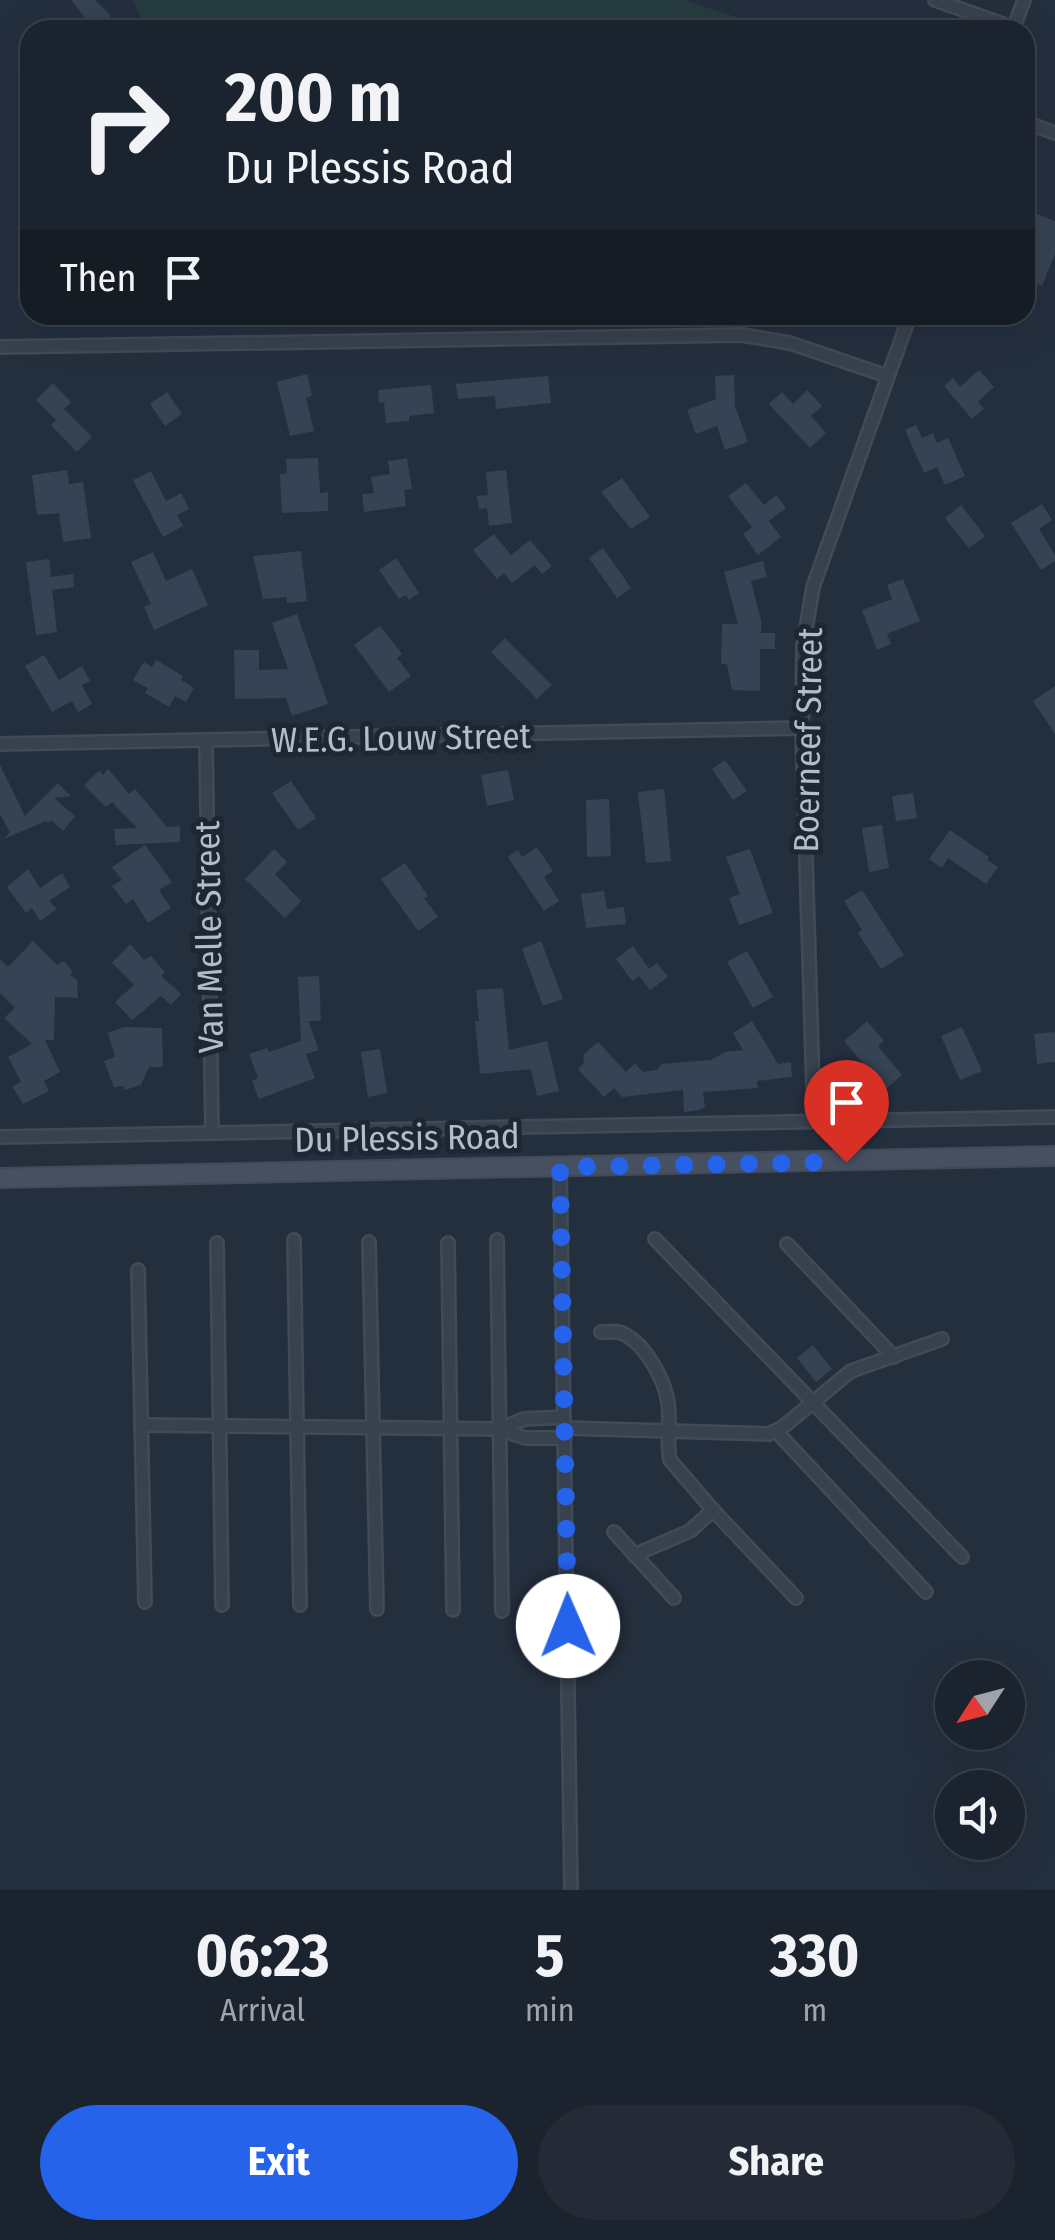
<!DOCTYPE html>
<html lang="en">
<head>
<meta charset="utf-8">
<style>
	body { margin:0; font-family:"Fira Sans Condensed",sans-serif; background:#242b36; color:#f1f3f6; height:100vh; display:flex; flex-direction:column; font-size:38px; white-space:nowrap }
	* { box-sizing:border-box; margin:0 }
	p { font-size:32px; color:#a0a4aa }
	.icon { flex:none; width:55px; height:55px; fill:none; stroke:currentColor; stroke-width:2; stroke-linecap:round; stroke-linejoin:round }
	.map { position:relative; height:1890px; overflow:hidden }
	.panel { display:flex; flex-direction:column; background:#1b232e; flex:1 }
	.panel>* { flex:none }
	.banner { position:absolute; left:20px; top:20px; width:1015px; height:305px; border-radius:30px; box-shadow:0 10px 40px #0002,0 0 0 2px #39404a; background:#1b232e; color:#f1f3f6; overflow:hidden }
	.needle { width:65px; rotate:234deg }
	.controls { position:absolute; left:935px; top:1660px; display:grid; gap:20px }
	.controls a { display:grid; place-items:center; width:90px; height:90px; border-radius:50%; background:#1b232e; box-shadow:0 10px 40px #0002,0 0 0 2px #39404a; font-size:50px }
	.pin { position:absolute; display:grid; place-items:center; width:85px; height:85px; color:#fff; margin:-102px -42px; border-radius:50% 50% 50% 0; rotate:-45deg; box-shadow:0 0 10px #0007 }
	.pin .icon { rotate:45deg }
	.me { position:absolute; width:110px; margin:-55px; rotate:359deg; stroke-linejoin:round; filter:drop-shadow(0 0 8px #0008) }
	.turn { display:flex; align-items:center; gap:35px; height:210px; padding:0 40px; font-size:45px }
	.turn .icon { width:130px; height:130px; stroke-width:2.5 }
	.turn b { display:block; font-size:70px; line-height:85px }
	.then { display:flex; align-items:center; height:95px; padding:0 40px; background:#0003; gap:20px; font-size:38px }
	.eta { display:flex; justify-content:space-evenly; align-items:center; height:170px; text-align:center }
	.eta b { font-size:60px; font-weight:700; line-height:70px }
	.cta { display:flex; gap:20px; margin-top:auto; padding:20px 40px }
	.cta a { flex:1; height:115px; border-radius:60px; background:#2563eb; color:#fff; font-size:40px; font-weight:700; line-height:115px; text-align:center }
	.cta a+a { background:#242b36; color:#f1f3f6 }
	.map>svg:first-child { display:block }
	.green { fill:#263c3f }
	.building { fill:#364354 }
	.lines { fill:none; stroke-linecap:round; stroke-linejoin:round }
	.street-casing { stroke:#414a57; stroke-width:16 }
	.secondary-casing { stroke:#414a57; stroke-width:22 }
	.street { stroke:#38414e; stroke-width:11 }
	.secondary { stroke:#465061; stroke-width:18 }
	.route { stroke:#2563eb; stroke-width:18; stroke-dasharray:0 32.4 }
	.labels { text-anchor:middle; stroke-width:10; stroke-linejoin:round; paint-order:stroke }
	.street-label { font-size:35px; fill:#b4bcc9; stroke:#1d2633 }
</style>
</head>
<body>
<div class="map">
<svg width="1055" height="1890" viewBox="0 0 1055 1890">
	<rect width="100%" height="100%" fill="#242f3e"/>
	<polygon class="green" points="133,0 684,0 776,30 145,30"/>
	<g class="building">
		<polygon points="71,0 95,0 111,16 95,30"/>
		<polygon points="1025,209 1055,221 1055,254 1042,286 1025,279"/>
		<polygon points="979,370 994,387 978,402 984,409 972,419 944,386 953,378 960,387"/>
		<polygon points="307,374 312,396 306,398 314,431 290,436 277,382"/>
		<polygon points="734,375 735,406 748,442 725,450 717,426 696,434 687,410 716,399 715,376"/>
		<polygon points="548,376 551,403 496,409 495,396 458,399 456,384"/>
		<polygon points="53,383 71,402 64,409 92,437 77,452 51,425 56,420 36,400"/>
		<polygon points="431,385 434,413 409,416 409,421 386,423 384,402 379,403 378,390"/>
		<polygon points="807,390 822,406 811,416 826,433 810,448 769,404 782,392 793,404"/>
		<polygon points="167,392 182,414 165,426 150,404"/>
		<polygon points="916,425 922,438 933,433 937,443 948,438 965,476 945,485 937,467 924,473 905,430"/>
		<polygon points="318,458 320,493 328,492 328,511 282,513 280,474 287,473 286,459"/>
		<polygon points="407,458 412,489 404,490 406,506 364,512 362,494 374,493 371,477 390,474 388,461"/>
		<polygon points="67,470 69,484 83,482 91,538 63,542 59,513 37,515 32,475"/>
		<polygon points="506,470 512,523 489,526 487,508 479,509 477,496 488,495 486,472"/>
		<polygon points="151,471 166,501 181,493 189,509 177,515 183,526 163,537 133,480"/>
		<polygon points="622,478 650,517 631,529 601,492"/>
		<polygon points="746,483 764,505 776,495 786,508 769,521 781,537 758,555 743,534 752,527 728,496"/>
		<polygon points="1042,504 1052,520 1039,529 1055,555 1055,561 1041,570 1011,523"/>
		<polygon points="961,505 985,536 969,548 945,518"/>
		<polygon points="494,534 511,555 530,540 552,566 542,574 535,565 512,583 504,573 497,579 473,550"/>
		<polygon points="603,548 631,588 617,598 589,558"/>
		<polygon points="301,551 307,601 287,603 286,597 263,599 253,556"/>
		<polygon points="153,552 166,581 192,569 208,605 154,630 144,607 151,604 131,562"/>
		<polygon points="396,558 419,593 409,600 406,595 399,599 379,570"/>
		<polygon points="49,559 51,577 73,574 74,587 52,590 57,632 36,635 26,562"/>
		<polygon points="763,561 767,577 751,581 761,620 761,633 775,633 775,649 760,649 760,691 732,690 727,664 721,664 722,624 738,624 724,572"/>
		<polygon points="903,579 920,621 887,634 891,644 877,650 862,610 892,599 887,585"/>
		<polygon points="297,614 328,704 292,716 286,698 235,699 234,650 259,650 259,670 288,669 272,623"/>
		<polygon points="380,626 402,654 397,658 411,676 389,692 354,645"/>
		<polygon points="505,638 552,685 537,699 491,652"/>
		<polygon points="44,655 59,680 82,666 90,681 82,685 92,704 78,712 72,701 52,712 25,666"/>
		<polygon points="156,660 183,676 181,680 194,688 186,702 175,696 169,707 145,693 148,688 133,680 144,662 152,667"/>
		<polygon points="1055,686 1055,734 1033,701"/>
		<polygon points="725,760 747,791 733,800 712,769"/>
		<polygon points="0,765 25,816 58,783 71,796 54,798 75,816 63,831 51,820 49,823 46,821 4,839 10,832 0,814"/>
		<polygon points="108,769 129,794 135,789 167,827 180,826 180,842 116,845 114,829 137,828 112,802 106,807 84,785 99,771 103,775"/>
		<polygon points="508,770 514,800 487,806 481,775"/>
		<polygon points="291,781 316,818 298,830 272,793"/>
		<polygon points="664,789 671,861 646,863 638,792"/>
		<polygon points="913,793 917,818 896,821 892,796"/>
		<polygon points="609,799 611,856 587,857 586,800"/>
		<polygon points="882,825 889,868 869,872 862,828"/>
		<polygon points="950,830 989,857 987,860 998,867 986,884 948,858 942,868 929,859"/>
		<polygon points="145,845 172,882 159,890 171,908 148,923 133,899 126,904 112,886 122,880 112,867"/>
		<polygon points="537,847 553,871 544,877 559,901 544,911 508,857 518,850 522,857"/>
		<polygon points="274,849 287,862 275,874 301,901 285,918 245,879"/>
		<polygon points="750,849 773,913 739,925 729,898 740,894 726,857"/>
		<polygon points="405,863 428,896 424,898 438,917 418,931 381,879"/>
		<polygon points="28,869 40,888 62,873 70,887 49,901 57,909 40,921 32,908 26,913 7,887"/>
		<polygon points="862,890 904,955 881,969 858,933 862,930 844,901"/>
		<polygon points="604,891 607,909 624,907 626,924 586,928 581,894"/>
		<polygon points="33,941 57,965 63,961 73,971 70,975 77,980 78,998 55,997 54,1040 45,1040 60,1072 44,1081 49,1091 23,1104 12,1086 21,1082 8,1057 32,1044 4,1018 15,1008 0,993 0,959 8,967"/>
		<polygon points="541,941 563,999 543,1006 522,949"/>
		<polygon points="130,944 144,960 151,956 165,972 161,976 181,994 171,1005 161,996 132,1020 115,1002 134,985 112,963"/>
		<polygon points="633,946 649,969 657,963 668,977 650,990 639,976 632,981 616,959"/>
		<polygon points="747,951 773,997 753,1008 727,962"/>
		<polygon points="319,976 321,1021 308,1021 319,1050 306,1054 315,1078 259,1099 252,1081 258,1078 249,1054 267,1048 269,1052 301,1041 298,977"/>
		<polygon points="503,988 509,1050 547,1041 559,1091 537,1096 531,1069 480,1074 475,1021 479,1021 476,990"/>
		<polygon points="752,1021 778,1064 791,1062 792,1077 757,1081 758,1088 703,1092 705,1107 699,1110 684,1112 683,1090 622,1097 614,1088 604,1097 578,1069 584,1063 583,1055 598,1042 626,1072 635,1063 643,1072 656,1070 662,1064 711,1060 725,1052 743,1050 733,1033"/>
		<polygon points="867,1021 884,1041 878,1046 902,1075 885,1090 844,1041"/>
		<polygon points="124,1027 162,1028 163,1067 149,1067 141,1085 125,1090 123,1086 114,1087 104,1061 115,1057 108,1033"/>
		<polygon points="962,1027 982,1071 960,1080 941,1036"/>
		<polygon points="1055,1032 1055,1062 1037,1064 1034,1034"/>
		<polygon points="380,1049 387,1093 368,1097 361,1052"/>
		<polygon points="813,1345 832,1369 816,1382 797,1358"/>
	</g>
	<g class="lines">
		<defs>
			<g id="street">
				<polyline points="935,0 1014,28"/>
				<polyline points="1013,30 1024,0"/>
				<polyline points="1025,122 1055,133"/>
				<polyline points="0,347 742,335 790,343 887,376"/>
				<polyline points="206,742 212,1132"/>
				<polyline points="0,744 802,728"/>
				<polyline points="814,1121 802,728 803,646 813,587 910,315"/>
				<polyline points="0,1137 1055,1117"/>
				<polyline points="560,1167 571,1890"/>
				<polyline points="655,1239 962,1557"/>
				<polyline points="294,1240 300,1605"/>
				<polyline points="497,1240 502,1611"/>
				<polyline points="369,1242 377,1609"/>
				<polyline points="217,1243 222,1605"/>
				<polyline points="448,1243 453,1610"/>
				<polyline points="787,1244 894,1357"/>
				<polyline points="138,1270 145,1602"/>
				<path d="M601 1332C610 1332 618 1330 626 1335 646 1346 665 1380 668 1403 671 1422 666 1441 670 1460L713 1510 690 1531 634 1555"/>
				<polyline points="141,1425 500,1429 525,1438 565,1438"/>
				<polyline points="564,1428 769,1434 783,1427 851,1371 942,1339"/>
				<polyline points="500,1429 524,1419 563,1417"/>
				<polyline points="776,1431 926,1592"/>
				<polyline points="713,1510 796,1598"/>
				<polyline points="614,1532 674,1598"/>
			</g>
			<polyline id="secondary" points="0,1178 1055,1156"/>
		</defs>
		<use href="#street" class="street-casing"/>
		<use href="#secondary" class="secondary-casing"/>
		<use href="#street" class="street"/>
		<use href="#secondary" class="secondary"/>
	</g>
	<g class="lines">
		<polyline class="route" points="568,1626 560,1167 846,1162"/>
	</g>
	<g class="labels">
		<g class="street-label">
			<text transform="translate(401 738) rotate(-1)" y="12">W.E.G. Louw Street</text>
			<text transform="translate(808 740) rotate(-89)" y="12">Boerneef Street</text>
			<text transform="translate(209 937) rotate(-91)" y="12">Van Melle Street</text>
			<text transform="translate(407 1138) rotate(-1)" y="12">Du Plessis Road</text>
		</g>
	</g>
</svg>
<div class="controls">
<a><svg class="needle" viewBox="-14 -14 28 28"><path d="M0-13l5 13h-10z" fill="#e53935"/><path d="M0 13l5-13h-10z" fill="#a0a4aa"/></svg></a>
<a><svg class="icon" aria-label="sound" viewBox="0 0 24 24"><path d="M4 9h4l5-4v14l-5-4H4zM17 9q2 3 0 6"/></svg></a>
</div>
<div class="pin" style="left:846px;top:1162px;background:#d93025"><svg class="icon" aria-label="arrive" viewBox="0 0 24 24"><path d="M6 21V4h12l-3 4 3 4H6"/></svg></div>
<svg class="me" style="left:568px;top:1626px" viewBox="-20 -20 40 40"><circle r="19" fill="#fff"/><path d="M0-13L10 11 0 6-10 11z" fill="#2563eb"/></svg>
<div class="banner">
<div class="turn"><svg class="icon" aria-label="right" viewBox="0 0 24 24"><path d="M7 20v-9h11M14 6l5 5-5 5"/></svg><div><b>200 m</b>Du Plessis Road</div></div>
<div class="then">Then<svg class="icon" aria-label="arrive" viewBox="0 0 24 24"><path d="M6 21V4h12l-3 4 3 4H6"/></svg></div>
</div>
</div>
<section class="panel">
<div class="eta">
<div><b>06:23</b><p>Arrival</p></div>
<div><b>5</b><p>min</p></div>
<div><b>330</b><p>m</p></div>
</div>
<div class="cta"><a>Exit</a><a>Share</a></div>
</section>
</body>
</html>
